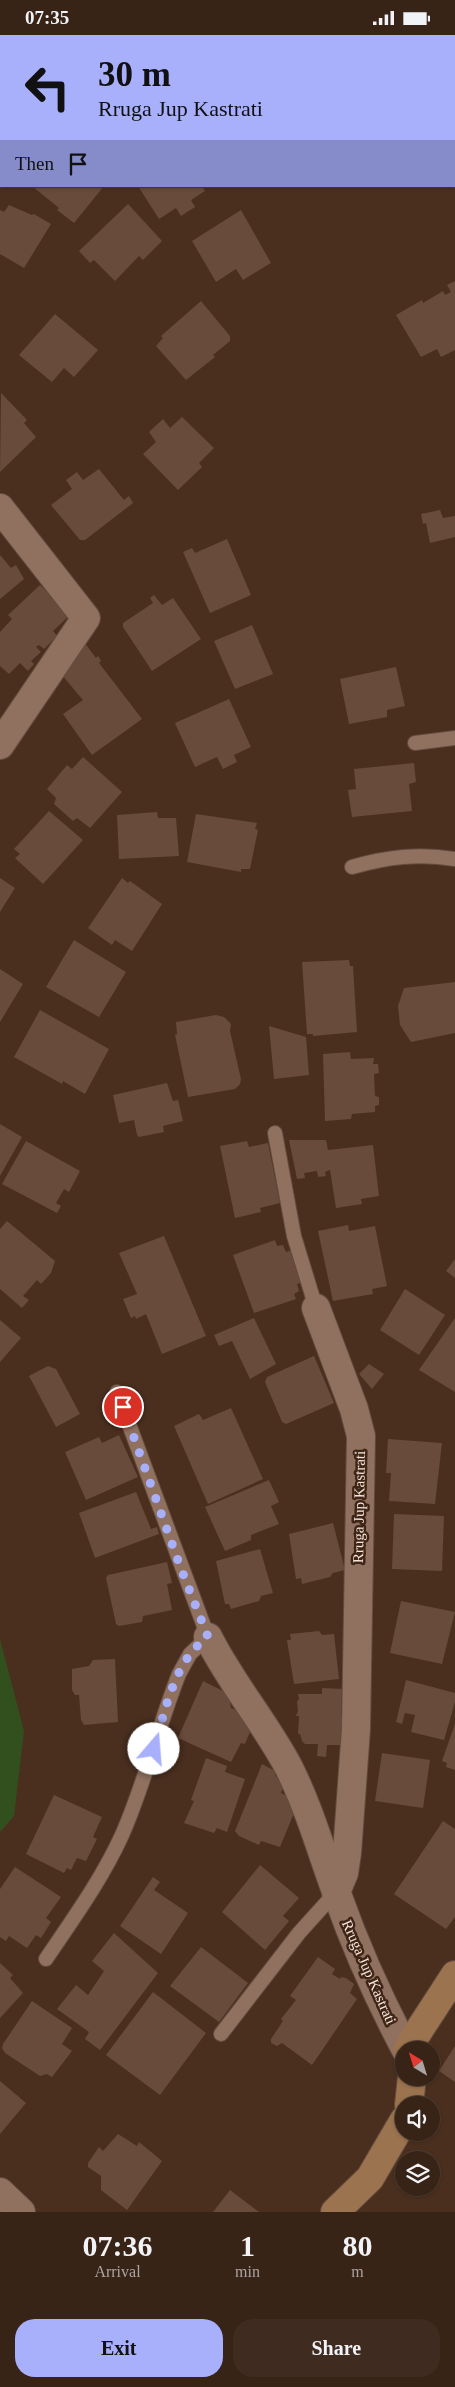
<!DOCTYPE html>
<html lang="en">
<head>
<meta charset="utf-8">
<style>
	body { margin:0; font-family:Georgia,serif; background:#3f2b20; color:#f1f3f6; height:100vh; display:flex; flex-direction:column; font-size:19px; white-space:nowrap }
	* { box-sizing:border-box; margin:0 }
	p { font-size:16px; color:#aba4a1 }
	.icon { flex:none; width:28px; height:28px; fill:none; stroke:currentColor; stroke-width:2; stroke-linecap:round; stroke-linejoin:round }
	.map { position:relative; height:2177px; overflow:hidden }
	.sheet { display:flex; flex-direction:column; background:#382317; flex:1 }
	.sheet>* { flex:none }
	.top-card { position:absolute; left:0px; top:0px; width:455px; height:152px; box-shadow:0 1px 4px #0004,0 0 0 1px #524036; background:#a8b0fc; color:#111; overflow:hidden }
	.needle { width:32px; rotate:322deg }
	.tools { position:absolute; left:395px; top:2006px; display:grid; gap:10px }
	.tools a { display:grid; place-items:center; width:45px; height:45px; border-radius:50%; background:#382317; box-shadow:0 1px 4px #0004,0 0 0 1px #524036; font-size:25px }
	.pin { position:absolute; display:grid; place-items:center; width:42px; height:42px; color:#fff; margin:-21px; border:2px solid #fff; border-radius:50%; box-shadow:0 1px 5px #0007 }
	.me { position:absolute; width:55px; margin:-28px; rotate:18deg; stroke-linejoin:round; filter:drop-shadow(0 0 4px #0008) }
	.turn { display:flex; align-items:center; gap:18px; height:105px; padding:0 15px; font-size:22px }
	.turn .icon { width:65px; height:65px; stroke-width:2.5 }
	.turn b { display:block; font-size:35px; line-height:42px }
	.then { display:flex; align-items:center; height:48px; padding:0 15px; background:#0003; gap:10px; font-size:19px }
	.eta { display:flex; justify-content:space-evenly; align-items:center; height:85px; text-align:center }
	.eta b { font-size:30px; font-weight:600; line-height:35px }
	.cta { display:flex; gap:10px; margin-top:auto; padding:10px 15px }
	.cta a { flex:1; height:58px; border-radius:20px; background:#a8b0fc; color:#111; font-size:20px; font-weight:600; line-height:58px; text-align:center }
	.cta a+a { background:#3f2b20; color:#f1f3f6 }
	.status { display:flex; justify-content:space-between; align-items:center; height:35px; padding:0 25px; background:#382317; direction:ltr }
	.status svg { height:14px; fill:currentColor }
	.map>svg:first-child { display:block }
	.green { fill:#31501e }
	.building { fill:#684b3a }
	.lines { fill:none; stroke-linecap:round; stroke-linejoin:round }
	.lane-casing { stroke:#634c3e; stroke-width:16 }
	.street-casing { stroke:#634c3e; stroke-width:30 }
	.secondary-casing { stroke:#634c3e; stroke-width:30 }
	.lane { stroke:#90715f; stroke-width:14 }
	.street { stroke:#90715f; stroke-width:28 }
	.secondary { stroke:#9b734e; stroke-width:28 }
	.route { stroke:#a8b0fc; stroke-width:9; stroke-dasharray:0 16.2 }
	.labels { text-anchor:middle; stroke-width:5; stroke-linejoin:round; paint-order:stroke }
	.street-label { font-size:15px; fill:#f6e5db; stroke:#3f2515 }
</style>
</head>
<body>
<div class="status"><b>07:35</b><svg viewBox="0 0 49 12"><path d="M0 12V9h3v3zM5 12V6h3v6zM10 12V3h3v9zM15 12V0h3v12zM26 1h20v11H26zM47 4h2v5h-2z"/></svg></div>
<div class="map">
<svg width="455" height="2177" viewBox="0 0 455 2177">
	<rect width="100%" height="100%" fill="#4a2f1f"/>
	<polygon class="green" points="0,1604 24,1696 14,1781 0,1797"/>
	<g class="building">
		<polygon points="32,151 104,151 74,188 57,175 59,173"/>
		<polygon points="138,151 202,151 205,156 191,165 195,172 181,181 176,173 159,184"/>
		<polygon points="128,169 162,206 143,225 139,221 115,246 94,225 90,228 79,216"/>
		<polygon points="9,170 32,180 34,179 51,189 24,233 0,219 0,175 4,177"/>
		<polygon points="241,175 271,228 243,245 236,234 216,247 192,206"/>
		<polygon points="455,246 455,315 441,322 437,314 421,322 396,280 422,265 423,268 443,256 445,260 451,257 447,250"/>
		<polygon points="201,266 230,301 230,306 213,320 215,322 186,345 156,311 163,303 161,301"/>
		<polygon points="55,279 98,315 74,342 64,333 52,347 19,320"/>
		<polygon points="1,358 27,385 24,388 36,402 0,437"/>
		<polygon points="182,382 214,413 199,428 202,432 178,455 143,419 156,407 149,397 163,384 170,393"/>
		<polygon points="99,434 124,465 129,461 133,468 85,505 80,505 51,470 72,454 66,445 77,437 83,445"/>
		<polygon points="440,475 443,483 455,481 455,502 430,508 426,488 423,489 421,479"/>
		<polygon points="227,504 251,560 210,578 183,517 192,513 195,518"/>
		<polygon points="0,520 11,533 16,530 24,544 0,564"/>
		<polygon points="40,550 71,579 53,596 57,601 44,614 39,610 36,612 41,617 31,626 34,629 28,636 20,628 9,639 0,631 0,597 12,584 8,580"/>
		<polygon points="154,560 162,570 173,563 201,604 152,636 123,592 123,588 153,568 150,563"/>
		<polygon points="252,590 273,639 235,654 214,606"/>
		<polygon points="84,607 96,623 98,621 101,626 99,628 142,684 92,720 63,679 83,665 61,639"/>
		<polygon points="396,632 405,671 387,675 387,682 349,689 340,644"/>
		<polygon points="229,664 251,712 234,720 237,727 223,734 217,722 195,732 175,688"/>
		<polygon points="83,722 122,757 90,793 77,783 73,786 54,769 56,763 47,754 67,730 72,734"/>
		<polygon points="414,728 416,747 409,749 412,776 352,782 348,755 356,754 354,734"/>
		<polygon points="49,776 83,805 43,849 15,823 20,819 14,814"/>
		<polygon points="157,777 158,783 176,783 179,821 119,824 117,780"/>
		<polygon points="196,779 257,788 255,794 258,795 250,834 241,834 241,837 187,827"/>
		<polygon points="0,843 15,853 0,877"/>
		<polygon points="122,843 128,848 130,846 162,869 132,916 115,905 112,910 88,893"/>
		<polygon points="74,905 126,937 99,982 46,952"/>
		<polygon points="349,925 350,931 353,931 357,997 313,1001 313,999 307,999 302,927"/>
		<polygon points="0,934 23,949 0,987"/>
		<polygon points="455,947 455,998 411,1007 400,990 398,971 404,953"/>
		<polygon points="40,975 109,1014 85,1059 63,1046 62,1049 14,1022"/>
		<polygon points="216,980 224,982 231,989 230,996 241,1044 240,1049 235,1054 188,1062 175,1000 177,999 176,987"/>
		<polygon points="269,991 306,1002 309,1040 274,1044"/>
		<polygon points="350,1017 351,1024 374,1023 373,1029 378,1029 379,1038 374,1039 375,1061 379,1062 379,1070 375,1071 375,1077 352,1079 351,1084 325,1086 323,1019"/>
		<polygon points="167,1048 173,1066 178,1065 183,1086 163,1091 164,1097 139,1102 137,1100 134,1085 119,1088 113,1060"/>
		<polygon points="0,1089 22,1102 0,1141"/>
		<polygon points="289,1105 326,1105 328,1115 373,1110 379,1161 361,1164 362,1169 336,1173 330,1135 325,1137 326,1141 318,1142 317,1136 304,1138 305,1143 297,1144"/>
		<polygon points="26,1106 80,1136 69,1157 64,1154 56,1168 61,1171 57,1178 2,1149"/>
		<polygon points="247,1106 249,1112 268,1108 280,1168 260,1173 261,1177 235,1183 220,1111"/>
		<polygon points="7,1186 55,1226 51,1238 41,1249 37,1245 23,1261 29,1265 22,1273 0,1254 0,1194"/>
		<polygon points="348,1190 349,1196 375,1191 387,1251 372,1254 373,1259 333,1266 318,1196"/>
		<polygon points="164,1201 206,1301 162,1319 146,1279 136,1284 135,1281 131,1283 123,1264 137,1259 119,1218"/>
		<polygon points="275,1205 277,1211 283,1210 286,1217 293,1215 301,1248 297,1249 299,1256 294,1259 296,1264 254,1278 233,1220"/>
		<polygon points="455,1224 455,1243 446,1236"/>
		<polygon points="405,1254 445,1280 419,1320 380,1295"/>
		<polygon points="254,1283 276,1329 250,1344 232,1306 219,1311 214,1300"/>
		<polygon points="455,1283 455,1357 419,1335"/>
		<polygon points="0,1285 21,1303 0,1327"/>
		<polygon points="314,1321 334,1368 286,1389 282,1387 265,1347 267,1342"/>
		<polygon points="369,1329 384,1339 372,1354 359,1339"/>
		<polygon points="48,1331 56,1334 80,1379 56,1392 29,1341"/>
		<polygon points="231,1373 263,1444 208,1469 174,1391 199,1379 203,1385"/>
		<polygon points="119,1400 138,1442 86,1465 65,1417 99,1402 102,1408"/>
		<polygon points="388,1404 442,1408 435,1469 389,1466 391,1438 386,1438"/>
		<polygon points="269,1445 279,1467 271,1471 279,1489 251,1500 251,1505 225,1516 205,1472"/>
		<polygon points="136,1457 151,1494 157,1492 159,1499 95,1523 79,1478"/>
		<polygon points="394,1479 444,1481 442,1536 392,1534"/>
		<polygon points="333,1488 345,1535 333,1538 330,1542 302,1549 301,1543 296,1544 289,1499"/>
		<polygon points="260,1514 273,1558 261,1561 259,1566 231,1574 229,1569 225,1569 216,1526"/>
		<polygon points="167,1527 172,1548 167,1549 172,1575 143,1581 142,1587 119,1591 116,1589 106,1543 108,1540"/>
		<polygon points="401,1566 455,1577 442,1629 390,1618"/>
		<polygon points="319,1596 322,1600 334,1599 339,1644 294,1649 287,1605 291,1605 290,1599"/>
		<polygon points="115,1624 118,1687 84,1690 81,1685 79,1660 75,1660 72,1655 72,1634 89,1631 93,1625"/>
		<polygon points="406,1645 455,1658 455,1667 444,1705 411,1697 415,1680 405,1678 402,1689 396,1687"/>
		<polygon points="203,1646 229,1659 231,1673 241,1677 254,1687 245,1709 241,1708 231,1727 178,1703"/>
		<polygon points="322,1653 342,1654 341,1681 346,1682 345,1710 327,1710 326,1722 317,1721 318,1709 305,1709 302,1706 300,1699 298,1699 299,1681 296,1681 298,1676 297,1667 299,1664 298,1659 322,1659"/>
		<polygon points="455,1689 455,1735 446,1732 447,1728 442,1726"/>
		<polygon points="382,1718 430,1725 423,1773 375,1766"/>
		<polygon points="206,1723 227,1731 225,1737 245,1744 227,1797 217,1793 214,1798 184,1788 194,1766 191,1765"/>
		<polygon points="262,1729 277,1737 275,1741 285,1746 281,1758 299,1766 280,1812 261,1806 259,1810 239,1801 235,1796"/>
		<polygon points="54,1760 102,1782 93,1802 97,1804 86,1826 77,1823 71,1835 67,1833 64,1838 26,1819"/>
		<polygon points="443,1786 455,1794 455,1882 446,1894 394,1859"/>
		<polygon points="260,1830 299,1863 283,1881 289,1886 265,1915 222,1877"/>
		<polygon points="15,1832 61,1862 46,1883 51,1887 41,1903 36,1900 27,1913 9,1901 6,1906 0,1902 0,1854"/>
		<polygon points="153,1842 160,1847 154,1855 188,1878 161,1919 120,1891"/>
		<polygon points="114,1898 158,1938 100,2015 85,2004 89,1997 57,1974 76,1950 88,1960 104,1936 92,1926"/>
		<polygon points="201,1912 248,1948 219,1987 170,1951"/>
		<polygon points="318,1922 335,1934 332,1939 340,1944 341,1942 346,1943 354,1949 350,1958 357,1964 312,2030 282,2008 277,2011 271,2008 271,2004 283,1986 281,1984 296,1965 290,1961"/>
		<polygon points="0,1928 13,1940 10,1943 23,1958 0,1983"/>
		<polygon points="153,1957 206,1998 160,2060 106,2020"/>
		<polygon points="32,1966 72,1993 62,2009 72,2016 52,2042 47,2039 40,2041 5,2018 2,2013 3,2009"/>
		<polygon points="455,2011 455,2047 439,2036"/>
		<polygon points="0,2046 26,2068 0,2099"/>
		<polygon points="118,2099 137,2111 139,2107 162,2126 127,2175 101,2155 101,2141 88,2132 88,2128 99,2112 103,2116"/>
		<polygon points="230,2155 259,2177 213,2177"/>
	</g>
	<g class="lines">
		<defs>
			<g id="lane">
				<polyline points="35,0 37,1"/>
				<polyline points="415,708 455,703"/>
				<path d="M352 832C387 822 419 818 455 824"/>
				<polyline points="275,1098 294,1201 316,1273"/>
				<path d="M46 1924C73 1884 102 1844 122 1800 145 1748 158 1692 179 1639L190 1619 208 1602 117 1357"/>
				<polyline points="221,1999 299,1898 336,1857"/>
			</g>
			<g id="street">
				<polyline points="259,1 261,0"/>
				<polyline points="0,473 86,583 0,710"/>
				<polyline points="316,1273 354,1374 361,1401 356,1694 347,1818 344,1838 336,1857"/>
				<path d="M208 1602C231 1648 264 1686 288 1731 309 1772 321 1816 337 1859 356 1913 379 1964 406 2015"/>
				<polyline points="0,2157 21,2177"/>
			</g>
			<g id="secondary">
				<polyline points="407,0 407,1"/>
				<polyline points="454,119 455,122"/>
				<polyline points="408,2015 414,2003 455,1940"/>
				<polyline points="409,2070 412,2042"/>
				<polyline points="335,2177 370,2143 404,2085"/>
			</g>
		</defs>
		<use href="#lane" class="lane-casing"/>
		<use href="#street" class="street-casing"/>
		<use href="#secondary" class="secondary-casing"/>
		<use href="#lane" class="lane"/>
		<use href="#street" class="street"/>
		<use href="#secondary" class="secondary"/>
	</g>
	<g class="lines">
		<path class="route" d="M123 1372 180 1531 208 1602C174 1625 165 1677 154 1714"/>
	</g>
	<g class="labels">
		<g class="street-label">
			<text transform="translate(359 1472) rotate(-89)" y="5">Rruga Jup Kastrati</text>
			<text transform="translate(369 1937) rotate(66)" y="5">Rruga Jup Kastrati</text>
		</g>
	</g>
</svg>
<div class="tools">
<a><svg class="needle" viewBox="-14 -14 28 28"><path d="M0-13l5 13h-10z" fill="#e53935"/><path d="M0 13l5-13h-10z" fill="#aba4a1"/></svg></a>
<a><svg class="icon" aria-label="sound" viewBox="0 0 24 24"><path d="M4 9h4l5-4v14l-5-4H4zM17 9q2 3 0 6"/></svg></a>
<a><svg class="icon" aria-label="layers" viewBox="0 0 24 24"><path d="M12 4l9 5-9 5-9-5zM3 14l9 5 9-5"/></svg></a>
</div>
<div class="pin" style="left:123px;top:1372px;background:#d93025"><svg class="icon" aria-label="arrive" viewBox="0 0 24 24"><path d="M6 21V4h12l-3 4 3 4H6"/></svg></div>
<svg class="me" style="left:154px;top:1714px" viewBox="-20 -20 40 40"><circle r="19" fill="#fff"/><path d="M0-13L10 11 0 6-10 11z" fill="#a8b0fc"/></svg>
<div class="top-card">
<div class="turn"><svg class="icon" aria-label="left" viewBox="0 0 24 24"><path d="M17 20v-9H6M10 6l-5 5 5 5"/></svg><div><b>30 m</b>Rruga Jup Kastrati</div></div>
<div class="then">Then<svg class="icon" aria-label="arrive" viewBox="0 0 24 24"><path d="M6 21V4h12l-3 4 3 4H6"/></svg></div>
</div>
</div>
<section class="sheet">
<div class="eta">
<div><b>07:36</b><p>Arrival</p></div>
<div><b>1</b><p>min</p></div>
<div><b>80</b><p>m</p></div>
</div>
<div class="cta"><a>Exit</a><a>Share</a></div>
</section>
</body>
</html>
